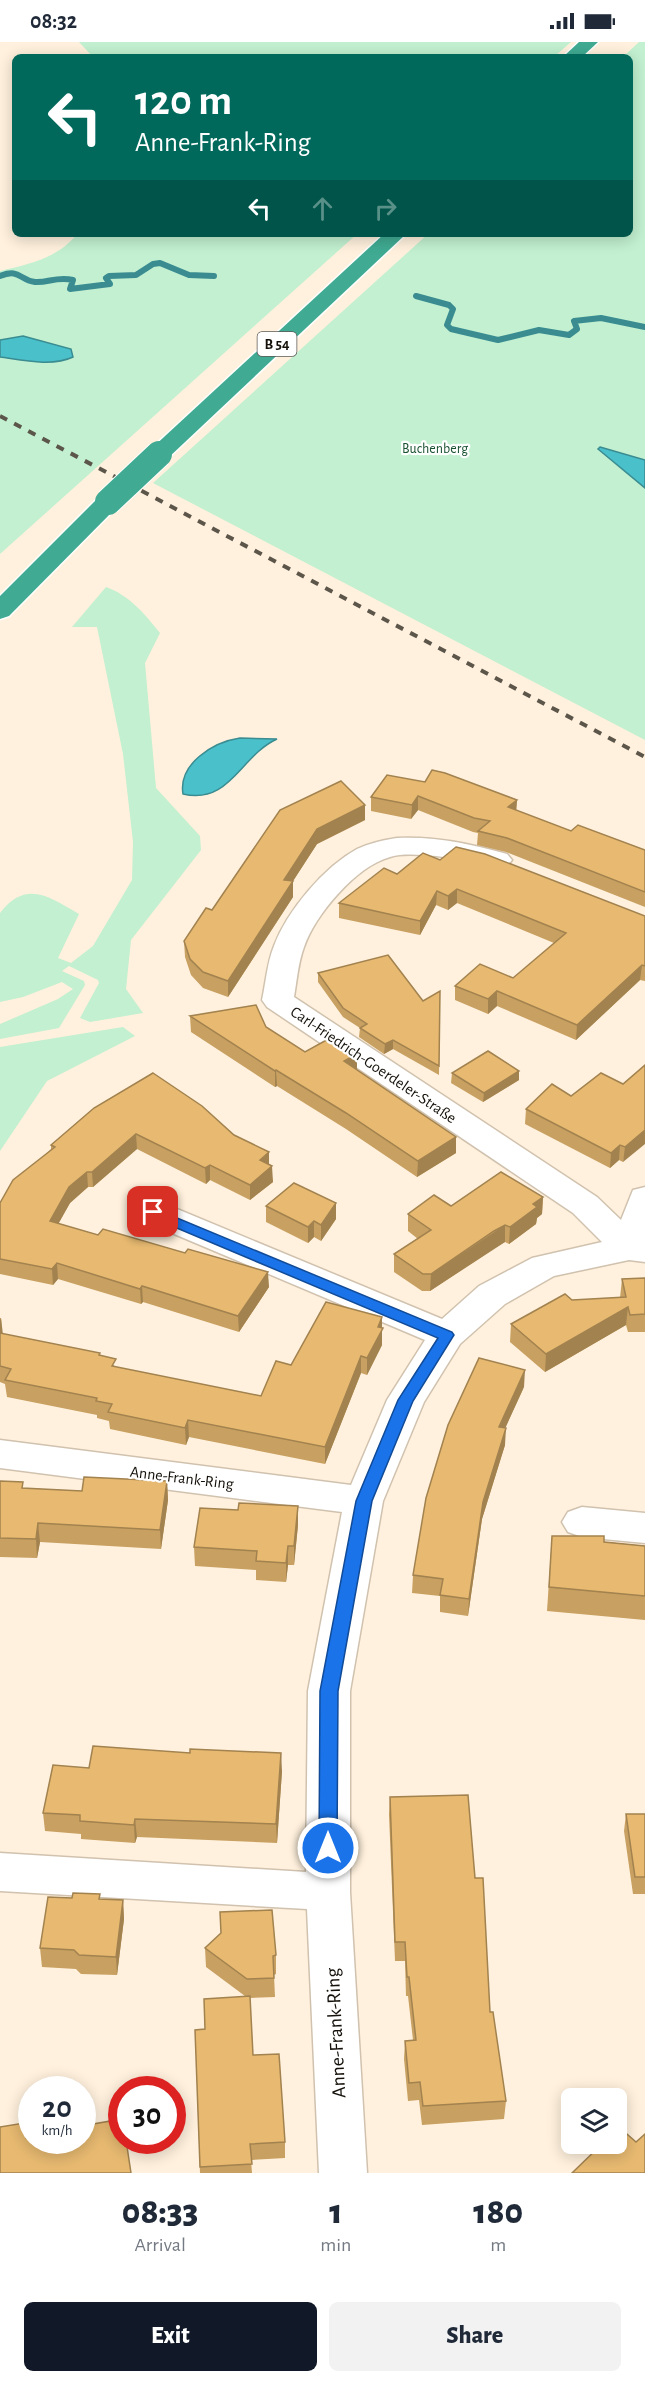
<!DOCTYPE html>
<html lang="en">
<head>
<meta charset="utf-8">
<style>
	body { margin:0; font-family:"Alegreya Sans",sans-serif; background:#f2f2f3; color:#1f2937; height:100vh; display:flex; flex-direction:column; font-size:22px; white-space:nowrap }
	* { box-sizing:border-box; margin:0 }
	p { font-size:20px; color:#747a83 }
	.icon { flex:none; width:33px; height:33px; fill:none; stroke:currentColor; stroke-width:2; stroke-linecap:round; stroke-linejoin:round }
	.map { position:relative; height:2131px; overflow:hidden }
	.panel { display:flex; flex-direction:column; background:#fff; flex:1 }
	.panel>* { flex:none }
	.top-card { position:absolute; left:12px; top:12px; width:621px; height:183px; border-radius:9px; box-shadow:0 3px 15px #0003; background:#00695c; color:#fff; overflow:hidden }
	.tools { position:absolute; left:561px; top:2046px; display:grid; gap:12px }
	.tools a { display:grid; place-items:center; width:66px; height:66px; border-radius:9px; background:#fff; box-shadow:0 3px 15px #0003; font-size:30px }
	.speed { position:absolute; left:18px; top:2034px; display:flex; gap:12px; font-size:30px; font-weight:700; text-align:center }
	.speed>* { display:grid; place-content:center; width:78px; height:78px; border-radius:50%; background:#fff; box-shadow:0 3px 15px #0003; line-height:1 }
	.speed small { font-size:15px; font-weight:400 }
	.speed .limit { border:9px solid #d22; background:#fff; color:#111 }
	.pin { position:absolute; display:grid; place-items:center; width:51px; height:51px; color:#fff; margin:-26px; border-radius:12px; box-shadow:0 3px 9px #0006 }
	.me { position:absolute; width:66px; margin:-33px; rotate:0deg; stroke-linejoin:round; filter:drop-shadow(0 0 4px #0008) }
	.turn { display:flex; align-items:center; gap:21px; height:126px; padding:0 24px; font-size:27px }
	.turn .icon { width:78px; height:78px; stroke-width:2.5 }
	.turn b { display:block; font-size:42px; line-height:51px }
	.lanes { display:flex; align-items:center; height:57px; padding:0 24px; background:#0003; justify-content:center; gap:30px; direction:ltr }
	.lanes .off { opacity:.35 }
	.eta { display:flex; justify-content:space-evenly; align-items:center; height:102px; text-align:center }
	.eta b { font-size:36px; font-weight:800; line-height:42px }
	.primary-button { display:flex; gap:12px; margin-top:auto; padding:12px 24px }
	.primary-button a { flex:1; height:69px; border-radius:9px; background:#111827; color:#fff; font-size:24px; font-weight:800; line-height:69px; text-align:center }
	.primary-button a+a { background:#f2f2f3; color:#1f2937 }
	.status { display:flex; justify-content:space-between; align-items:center; height:42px; padding:0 30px; background:#fff; direction:ltr }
	.status svg { height:16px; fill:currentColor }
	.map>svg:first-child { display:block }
	.green { fill:#c2f0d0 }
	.water { fill:#4ac0cb; stroke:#3a8c91; stroke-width:1.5 }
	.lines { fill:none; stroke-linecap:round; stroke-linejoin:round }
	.stream { stroke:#3a8c91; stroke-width:6 }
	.minor-casing { stroke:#d0c2ae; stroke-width:3 }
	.highway-casing { stroke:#fff; stroke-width:3 }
	.minor { fill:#fff; fill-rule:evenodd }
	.highway { fill:#40ab92; fill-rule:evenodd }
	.rail { stroke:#5c554a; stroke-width:4; stroke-dasharray:8 8; stroke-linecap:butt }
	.highway-bridge-casing { stroke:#fff; stroke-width:28; stroke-linecap:butt }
	.highway-bridge { stroke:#40ab92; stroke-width:26 }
	.wall { fill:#c8a061 }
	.shaded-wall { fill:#a2824f }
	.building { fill:#e8ba71; stroke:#a2824f; stroke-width:1.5 }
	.route { fill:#1a73e8; stroke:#114b97; stroke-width:1.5 }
	.labels { text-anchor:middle; stroke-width:4.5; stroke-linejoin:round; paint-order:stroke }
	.far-park-label { font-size:14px; fill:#195231; stroke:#fff }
	.shield { fill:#fff; stroke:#5b5854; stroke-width:1.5 }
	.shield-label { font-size:15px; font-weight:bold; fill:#15110a }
	.street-label { font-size:16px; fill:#15110a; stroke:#fff }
	.near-street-label { font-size:20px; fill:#15110a; stroke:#fff }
</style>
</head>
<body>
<div class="status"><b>08:32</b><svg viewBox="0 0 49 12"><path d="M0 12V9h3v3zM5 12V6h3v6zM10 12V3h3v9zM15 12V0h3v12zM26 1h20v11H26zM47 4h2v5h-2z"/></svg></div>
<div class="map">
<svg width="645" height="2131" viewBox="0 0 645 2131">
	<rect width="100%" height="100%" fill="#fff1dd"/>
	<g class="green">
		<polygon points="79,0 571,0 554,15 93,15"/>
		<polygon points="639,0 645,0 645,418 600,405 598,407 645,446 645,698 153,441 428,192 630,192 630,15 623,15"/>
		<path d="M77 192H357L0 512V229C29 222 57 217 77 192Z"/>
		<path d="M106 545C129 553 145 572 160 591L145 621 156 746 200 794 201 808 131 898 126 947 143 971 90 980 80 976 99 941 98 938 69 924 62 929 84 939 85 943 59 986 0 997V982L58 957 73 947 62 940 23 955 0 960V871C26 837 50 855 79 872L58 916 71 921 93 904 132 838 133 800 123 712 97 585H72Z"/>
		<polygon points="123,985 135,994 47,1039 0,1109 0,1005"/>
	</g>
	<g class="water">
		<path d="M23 294 71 307 73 315C52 325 22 318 0 315V298Z"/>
		<polygon points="600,405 645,418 645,446 598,407"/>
		<path d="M240 696 277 697C240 714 230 763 183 752 178 722 213 700 240 696Z"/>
	</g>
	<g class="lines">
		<g class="stream">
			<path d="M0 234C20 226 19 238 35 240 48 241 57 234 73 238L70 247 110 242 106 236 109 234 136 233 153 222 160 221 189 233 214 234"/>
			<polyline points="416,254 449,263 453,267 447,283 451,287 498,298 539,288 569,293 577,287 574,279 601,276 645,285"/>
		</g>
		<defs>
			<g id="minor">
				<path d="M397 796C435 794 471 802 507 812L512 818 507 824C487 829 458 816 436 814 421 813 404 811 390 815 356 824 315 873 304 905 298 921 297 938 294 955L597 1155 621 1178 633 1148 645 1145V1220L629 1218 554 1234 505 1262 460 1302 424 1360 383 1459 350 1649V1850L367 2131H319L307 1867 0 1849V1811L306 1830 308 1649 342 1470 0 1426V1398L351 1443 387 1358 425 1298 141 1178 136 1170 141 1162 153 1159 165 1162 442 1277 479 1244 532 1216 602 1200 573 1171 267 965 262 958C266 940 267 921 274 904 287 869 324 825 357 807 370 801 384 798 397 796Z"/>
				<polygon points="582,1465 645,1471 645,1501 582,1495 568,1490 562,1480 568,1470"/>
			</g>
			<g id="highway">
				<polygon points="579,0 598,0 582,15 563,15"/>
				<polygon points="384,192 406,192 167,417 159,419 151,417 147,412 151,407"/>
				<polygon points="108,453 117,455 120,460 117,465 9,574 0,577 0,554 99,455"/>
			</g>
		</defs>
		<use href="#minor" class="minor-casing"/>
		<use href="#highway" class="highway-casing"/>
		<use href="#minor" class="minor"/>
		<use href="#highway" class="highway"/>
		<polyline class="rail" points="0,374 645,715"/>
		<defs>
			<polyline id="highway-bridge" points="108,460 159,412"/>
		</defs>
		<use href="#highway-bridge" class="highway-bridge-casing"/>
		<use href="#highway-bridge" class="highway-bridge"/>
	</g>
	<g class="wall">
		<polygon points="387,733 517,758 516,768 571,789 645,808 645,865 506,810 477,803 478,791 473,790 418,768 411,777 371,769 371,755"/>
		<polygon points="280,768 365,778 317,802 293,839 293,855 228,955 203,946 191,933 185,915 184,899 212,868"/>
		<polygon points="440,818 645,874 645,939 640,938 576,998 497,964 488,972 455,958 455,944 513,936 554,901 457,861 448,868 436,863 420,893 339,876 339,861 397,832"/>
		<polygon points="318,931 423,959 440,949 439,1033 393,1007 384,1012 359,995 360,986 343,975 318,940"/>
		<polygon points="190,974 266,985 305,1010 357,1028 456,1111 417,1135 346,1087 277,1044 275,1045 191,990"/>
		<polygon points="645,1023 623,1120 619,1118 610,1126 525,1082 526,1067 571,1054 623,1042"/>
		<polygon points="519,1029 519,1038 483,1060 451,1041 452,1031"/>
		<polygon points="94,1066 234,1093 269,1123 273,1140 250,1158 210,1138 206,1142 137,1107 93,1145 88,1145 70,1161 58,1182 269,1245 239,1290 143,1260 141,1262 58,1237 53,1243 0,1232 0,1161 51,1107 51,1103"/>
		<polygon points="543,1155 542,1172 537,1176 536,1182 509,1202 505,1200 493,1207 430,1249 422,1249 394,1230 394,1212 418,1197 408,1189 408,1172 451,1164"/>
		<polygon points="266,1164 336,1177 321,1199 314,1195 308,1201 266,1180"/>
		<polygon points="645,1236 645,1290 628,1290 626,1283 545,1330 510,1300 511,1282 572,1258 620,1256 622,1237"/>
		<polygon points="382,1275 382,1303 367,1333 361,1331 325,1422 189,1395 186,1403 110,1387 109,1379 97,1376 97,1373 7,1355 5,1342 0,1340 0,1276 1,1276 2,1292 100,1313 116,1325 261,1354 291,1323"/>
		<polygon points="524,1345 505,1386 505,1403 482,1477 468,1574 440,1570 440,1554 412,1551 413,1533"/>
		<polygon points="0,1439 24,1446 82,1449 167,1439 168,1458 161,1507 40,1500 37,1516 0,1515"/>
		<polygon points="298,1464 298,1483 294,1523 288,1523 286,1540 256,1538 256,1528 195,1524 194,1505 238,1468"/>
		<polygon points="552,1494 645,1504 645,1578 547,1569"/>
		<polygon points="89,1726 282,1729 277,1801 137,1795 135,1801 81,1797 81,1792 45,1789 43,1771"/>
		<polygon points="390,1755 475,1836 490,1970 506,2059 504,2077 422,2083 419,2058 408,2059 404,2017 405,1999 413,1998 408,1954 406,1954 405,1919 395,1919 389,1773"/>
		<polygon points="626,1772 645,1772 645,1852 633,1852 624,1789"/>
		<polygon points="100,1852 100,1857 123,1858 124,1877 117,1933 81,1932 76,1927 42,1925 40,1906 72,1856"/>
		<polygon points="205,1906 276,1913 276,1932 274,1933 275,1955 250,1956 253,2013 285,2100 285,2116 251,2118 252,2131 200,2131 195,1988 205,1987 245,1954 206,1925"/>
	</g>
	<g class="shaded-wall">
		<polygon points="418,754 418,768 411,777 412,763"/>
		<polygon points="517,758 516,772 508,765"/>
		<polygon points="365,763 365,778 317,802 284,853 284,838 317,787"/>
		<polygon points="293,839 293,855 228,955 228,939"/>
		<polygon points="457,847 457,861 448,868 448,854"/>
		<polygon points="437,849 436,863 420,893 420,879"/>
		<polygon points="642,923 640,938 576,998 577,983"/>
		<polygon points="497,949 497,964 488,972 488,957"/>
		<polygon points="393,998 393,1007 384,1012 385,1002"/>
		<polygon points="357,1012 357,1028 344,1019"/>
		<polygon points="276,1028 277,1044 275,1045 275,1029"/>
		<polygon points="519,1029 519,1038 483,1060 484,1051"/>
		<polygon points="645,1083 645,1102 623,1120 625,1105"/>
		<polygon points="136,1092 137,1107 93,1145 92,1130"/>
		<polygon points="456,1095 456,1111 417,1135 418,1119"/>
		<polygon points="620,1103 619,1118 610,1126 611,1111"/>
		<polygon points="269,1110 269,1125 260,1118"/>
		<polygon points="210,1123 210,1138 206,1142 205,1126"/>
		<polygon points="272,1124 273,1140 250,1158 250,1143"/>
		<polygon points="87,1130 88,1145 70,1161 51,1195 50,1179 69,1145"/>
		<polygon points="543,1155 542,1172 537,1176 536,1182 509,1202 510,1185 533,1162"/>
		<polygon points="336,1161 336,1177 321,1199 321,1183"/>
		<polygon points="314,1179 314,1195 308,1201 308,1185"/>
		<polygon points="505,1183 505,1200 430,1249 431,1232"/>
		<polygon points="57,1221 58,1237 53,1243 52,1227"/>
		<polygon points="268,1230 269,1245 239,1290 238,1274"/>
		<polygon points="142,1244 143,1260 141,1262 140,1247"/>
		<polygon points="628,1265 626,1283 545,1330 546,1312"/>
		<polygon points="382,1275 382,1303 367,1333 367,1316 378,1285"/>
		<polygon points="1,1276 3,1293 0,1297 0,1278"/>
		<polygon points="361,1314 361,1331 325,1422 325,1405"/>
		<polygon points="525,1328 524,1345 498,1402 499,1385"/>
		<polygon points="188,1378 189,1395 186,1403 185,1386"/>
		<polygon points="506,1386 505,1403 482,1477 468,1574 469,1557 483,1460"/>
		<polygon points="167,1439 168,1458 161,1507 160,1488"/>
		<polygon points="298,1464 298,1483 294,1523 294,1504"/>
		<polygon points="38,1481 40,1500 37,1516 36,1497"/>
		<polygon points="288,1504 288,1523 286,1540 286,1521"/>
		<polygon points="281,1711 282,1729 277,1801 276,1782"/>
		<polygon points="135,1777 137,1795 135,1801 134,1783"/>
		<polygon points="123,1858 124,1877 117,1933 116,1915"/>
	</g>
	<g class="building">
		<polygon points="432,728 445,731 517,758 508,765 571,789 578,783 645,808 645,850 507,796 478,789 490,779 474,776 418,754 412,763 371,755 387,733 425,740"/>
		<polygon points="341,739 365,763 317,787 284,838 293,839 228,939 203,930 190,917 184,899 206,866 212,868 280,768"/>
		<polygon points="456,805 485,812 645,874 645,924 642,923 577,983 497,949 488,957 455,944 480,922 513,936 566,891 457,847 448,854 437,849 420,879 339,861 384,826 397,832 423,811 440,818"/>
		<polygon points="388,913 423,959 440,949 439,1024 393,998 385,1002 360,986 367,982 343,966 318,931"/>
		<polygon points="256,963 266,985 305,1010 332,995 357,1012 344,1019 456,1095 418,1119 346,1071 276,1028 275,1029 190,974"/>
		<polygon points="488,1009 519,1029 484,1051 452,1031"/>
		<polygon points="645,1023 645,1088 625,1105 620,1103 611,1111 526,1067 552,1042 571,1054 601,1031 623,1042"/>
		<polygon points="153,1031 202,1064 234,1093 269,1110 260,1118 272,1124 250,1143 210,1123 205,1126 136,1092 92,1130 87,1130 69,1145 50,1179 98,1193 103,1187 185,1211 188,1207 268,1230 238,1274 142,1244 140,1247 57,1221 52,1227 0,1217 0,1161 13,1138 55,1105 51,1103 94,1066"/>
		<polygon points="501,1130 543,1155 533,1162 537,1165 510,1185 505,1183 494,1189 431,1232 423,1232 394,1212 431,1188 408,1172 434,1153 451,1164"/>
		<polygon points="294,1141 336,1161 321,1183 314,1179 308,1185 266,1164"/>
		<polygon points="645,1236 645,1272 630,1273 628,1265 546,1312 511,1282 565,1252 572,1258 626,1255 622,1237"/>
		<polygon points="326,1260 382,1275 378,1285 383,1286 367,1316 361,1314 325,1405 188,1378 185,1386 108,1370 112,1362 96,1359 97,1356 5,1338 11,1327 0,1324 0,1291 100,1311 99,1313 116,1317 112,1324 261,1354 276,1319 291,1323"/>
		<polygon points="479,1316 525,1328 499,1385 506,1386 483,1460 469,1557 440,1553 443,1537 413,1533 426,1456 448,1383"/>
		<polygon points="84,1435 167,1439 160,1488 38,1481 36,1497 0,1496 0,1439 23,1440 22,1446 82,1449"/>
		<polygon points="239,1461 298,1464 294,1504 288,1504 286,1521 256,1519 257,1509 194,1505 200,1466 238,1468"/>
		<polygon points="552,1494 604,1494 604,1500 645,1504 645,1554 549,1545"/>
		<polygon points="93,1704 190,1711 190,1707 281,1711 276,1782 135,1777 134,1783 80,1779 80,1773 43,1771 53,1723 89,1726"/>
		<polygon points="468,1753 475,1836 483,1836 490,1970 493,1970 506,2059 423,2064 420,2040 409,2041 405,1999 416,1998 409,1935 407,1935 405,1900 395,1900 390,1755"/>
		<polygon points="626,1772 645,1772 645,1835 635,1835"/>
		<polygon points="73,1851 100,1852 99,1857 123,1858 116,1915 79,1913 74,1908 40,1906 48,1855 72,1856"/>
		<polygon points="272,1868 276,1913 273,1914 274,1936 247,1937 205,1906 221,1891 220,1870"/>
		<polygon points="250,1954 253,2013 279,2012 285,2100 250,2102 252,2122 200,2125 195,1988 205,1987 204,1957"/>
		<polygon points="122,2077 122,2098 126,2098 131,2131 0,2131 0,2085 24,2081 26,2096 32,2095 32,2098 82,2098 82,2084"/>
		<polygon points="619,2085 636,2100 645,2092 645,2131 572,2131 602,2102 616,2102 616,2087"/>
	</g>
	<polygon class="route" points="153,1166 452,1290 454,1293 413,1359 372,1459 338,1649 337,1806 335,1811 328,1813 322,1811 319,1806 320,1649 356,1459 398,1358 438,1296 148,1174 146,1170 148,1167"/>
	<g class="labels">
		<g class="far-park-label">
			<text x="435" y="411">Buchenberg</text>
		</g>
		<rect class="shield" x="257.5" y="290" width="39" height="24" rx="4.5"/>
		<g class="shield-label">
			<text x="277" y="307">B 54</text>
		</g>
		<g class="street-label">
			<text transform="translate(374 1022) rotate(34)" y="6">Carl-Friedrich-Goerdeler-Straße</text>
			<text transform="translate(182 1435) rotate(7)" y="6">Anne-Frank-Ring</text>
		</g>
		<g class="near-street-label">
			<text transform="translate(335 1991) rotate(-93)" y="7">Anne-Frank-Ring</text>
		</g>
	</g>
</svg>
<div class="tools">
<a><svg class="icon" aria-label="layers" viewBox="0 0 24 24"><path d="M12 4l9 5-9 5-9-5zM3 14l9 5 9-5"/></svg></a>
</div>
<div class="speed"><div>20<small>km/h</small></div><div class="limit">30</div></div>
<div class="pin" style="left:153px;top:1170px;background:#d93025"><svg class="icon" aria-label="arrive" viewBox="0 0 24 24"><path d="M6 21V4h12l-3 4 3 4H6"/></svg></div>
<svg class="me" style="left:328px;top:1806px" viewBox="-20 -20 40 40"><circle r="17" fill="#1a73e8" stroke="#fff" stroke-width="3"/><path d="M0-11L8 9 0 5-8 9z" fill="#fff"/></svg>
<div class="top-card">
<div class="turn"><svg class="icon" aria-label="left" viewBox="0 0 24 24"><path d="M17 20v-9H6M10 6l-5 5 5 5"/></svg><div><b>120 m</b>Anne-Frank-Ring</div></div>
<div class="lanes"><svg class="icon" aria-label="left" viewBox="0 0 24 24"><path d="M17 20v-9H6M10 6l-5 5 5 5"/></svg><svg class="icon off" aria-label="ahead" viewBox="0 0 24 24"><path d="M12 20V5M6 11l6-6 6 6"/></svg><svg class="icon off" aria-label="right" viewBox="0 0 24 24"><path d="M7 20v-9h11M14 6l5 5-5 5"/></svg></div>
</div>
</div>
<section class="panel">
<div class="eta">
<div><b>08:33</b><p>Arrival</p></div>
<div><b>1</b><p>min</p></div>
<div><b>180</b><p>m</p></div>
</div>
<div class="primary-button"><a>Exit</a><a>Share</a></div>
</section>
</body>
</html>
